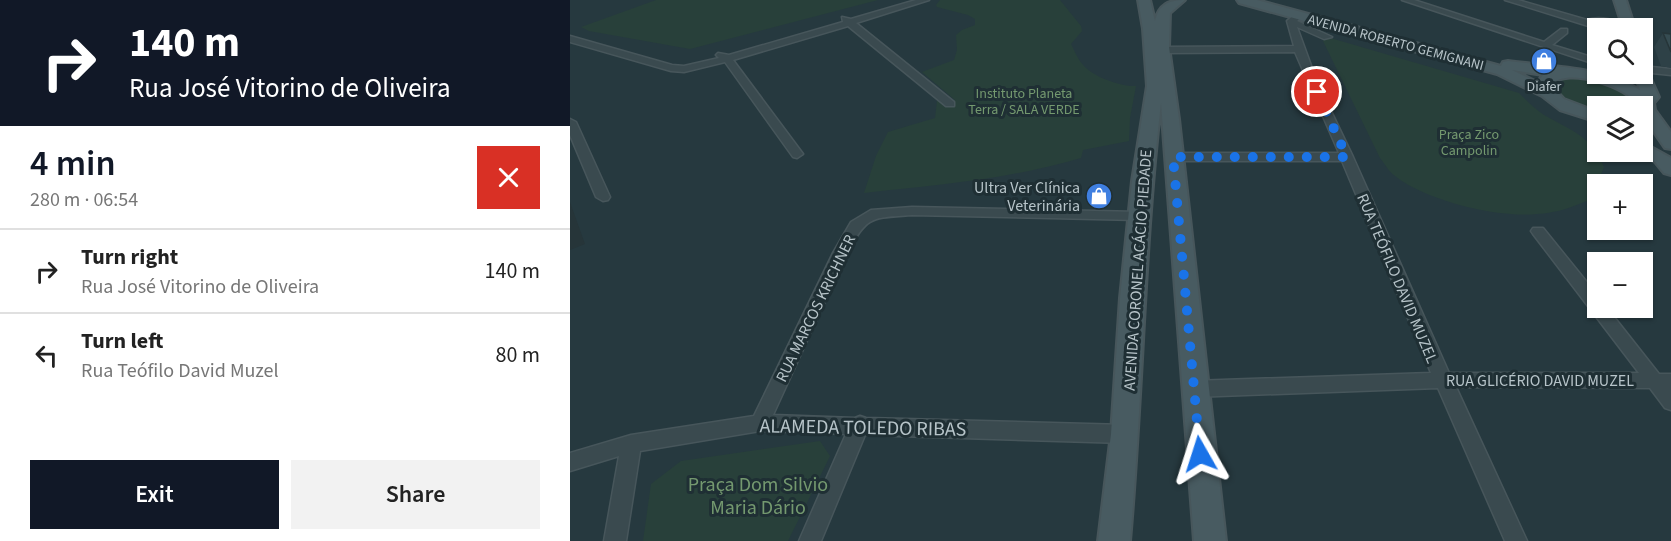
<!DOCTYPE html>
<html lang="en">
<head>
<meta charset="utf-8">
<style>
	body { margin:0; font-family:"Source Sans 3",sans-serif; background:#f2f2f2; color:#222; height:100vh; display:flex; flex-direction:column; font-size:22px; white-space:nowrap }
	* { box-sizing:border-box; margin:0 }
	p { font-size:20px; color:#767676 }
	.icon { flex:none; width:33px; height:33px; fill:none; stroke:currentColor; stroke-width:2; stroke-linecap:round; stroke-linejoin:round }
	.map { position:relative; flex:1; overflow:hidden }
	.details { display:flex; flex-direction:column; background:#fff; width:570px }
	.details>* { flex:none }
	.top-card { background:#111827; color:#fff; overflow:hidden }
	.tools { position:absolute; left:1017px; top:18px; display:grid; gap:12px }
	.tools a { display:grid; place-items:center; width:66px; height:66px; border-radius:0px; background:#fff; box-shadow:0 2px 4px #0004; font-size:30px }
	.pin { position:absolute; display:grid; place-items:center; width:51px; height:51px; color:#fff; margin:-26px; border:3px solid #fff; border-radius:50%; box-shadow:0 2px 6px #0007 }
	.me { position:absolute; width:66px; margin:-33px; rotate:354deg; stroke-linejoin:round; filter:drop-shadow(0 0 4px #0008) }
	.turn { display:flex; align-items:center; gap:21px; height:126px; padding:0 30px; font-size:27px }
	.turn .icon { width:78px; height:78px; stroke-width:2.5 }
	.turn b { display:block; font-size:42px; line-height:51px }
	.round { display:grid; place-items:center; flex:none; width:63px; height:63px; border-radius:0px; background:#f2f2f2 }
	.summary { display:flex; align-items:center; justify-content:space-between; height:102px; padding:0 30px }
	h1 { font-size:36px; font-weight:600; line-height:45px; color:#111827 }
	.cta { display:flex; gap:12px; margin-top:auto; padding:12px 30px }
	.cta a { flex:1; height:69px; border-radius:0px; background:#111827; color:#fff; font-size:24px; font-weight:600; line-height:69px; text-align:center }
	.cta a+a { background:#f2f2f2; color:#222 }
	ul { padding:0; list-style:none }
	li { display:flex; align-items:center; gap:18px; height:84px; padding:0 30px; border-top:2px solid #e0e0e0 }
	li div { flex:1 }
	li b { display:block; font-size:22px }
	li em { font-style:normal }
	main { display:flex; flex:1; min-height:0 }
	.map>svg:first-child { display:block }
	.green { fill:#28403a }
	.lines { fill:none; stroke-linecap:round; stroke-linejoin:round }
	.street-casing { stroke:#47565b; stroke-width:3 }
	.secondary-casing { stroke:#47565b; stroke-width:4 }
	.street { fill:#3a4a4f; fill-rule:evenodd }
	.secondary { fill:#485b61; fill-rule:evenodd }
	.wall { fill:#2e4147 }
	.shaded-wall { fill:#263539 }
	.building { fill:#364c52; stroke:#263539; stroke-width:1.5 }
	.route { stroke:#1a73e8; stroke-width:10; stroke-dasharray:0 18 }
	.labels { text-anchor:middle; stroke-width:6; stroke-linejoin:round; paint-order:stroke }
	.far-street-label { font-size:14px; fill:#b7c4c9; stroke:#1f2f34 }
	.far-poi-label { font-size:14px; fill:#b7c4c9; stroke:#1f2f34 }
	.far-park-label { font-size:14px; fill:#74996f; stroke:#1f2f34 }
	.poi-label { font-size:16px; fill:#b7c4c9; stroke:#1f2f34; text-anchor:end }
	.street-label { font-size:16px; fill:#b7c4c9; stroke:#1f2f34 }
	.near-street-label { font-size:20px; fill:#b7c4c9; stroke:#1f2f34 }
	.near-park-label { font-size:20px; fill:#74996f; stroke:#1f2f34 }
</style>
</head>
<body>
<main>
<section class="details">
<div class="top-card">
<div class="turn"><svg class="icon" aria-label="right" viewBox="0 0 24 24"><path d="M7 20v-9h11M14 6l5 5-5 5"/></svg><div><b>140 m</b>Rua José Vitorino de Oliveira</div></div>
</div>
<div class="summary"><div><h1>4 min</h1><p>280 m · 06:54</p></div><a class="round" style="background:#d93025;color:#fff"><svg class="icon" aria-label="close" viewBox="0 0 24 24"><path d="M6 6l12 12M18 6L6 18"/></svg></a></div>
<ul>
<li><svg class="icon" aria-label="right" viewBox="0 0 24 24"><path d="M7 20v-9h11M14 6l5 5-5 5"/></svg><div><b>Turn right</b><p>Rua José Vitorino de Oliveira</p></div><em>140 m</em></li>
<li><svg class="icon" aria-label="left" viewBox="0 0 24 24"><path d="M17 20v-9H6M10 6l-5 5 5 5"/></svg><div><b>Turn left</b><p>Rua Teófilo David Muzel</p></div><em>80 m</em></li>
</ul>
<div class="cta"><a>Exit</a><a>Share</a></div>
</section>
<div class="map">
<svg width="1101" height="541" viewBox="0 0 1101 541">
	<rect width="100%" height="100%" fill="#26393f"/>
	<g class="green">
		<polygon points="86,0 308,0 120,49 19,31 11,27"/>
		<path d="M370 0H490L511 26 512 31 501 44C505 52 509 62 516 68 527 78 552 87 566 86L560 118 559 141 513 150 511 158C440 179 367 185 294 193L306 156 318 132 365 118 367 101 385 100 352 72 384 60 387 50 386 35 392 30 405 25V19L398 15 367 7 366 5Z"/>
		<path d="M757 37 949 93C957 101 965 109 974 115 1002 131 1020 135 1034 167L1021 199C1003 207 987 213 967 214 927 218 857 201 825 176 819 172 815 164 810 158L753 41Z"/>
		<polygon points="1000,76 1039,82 1065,100 1066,105 1028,106 1027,112 992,99 981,88 981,84 984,80"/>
		<polygon points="250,441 260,456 218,541 73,541 81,484 111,461"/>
	</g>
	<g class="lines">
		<defs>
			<g id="street">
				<polygon points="346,0 359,0 286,23 384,102 384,106 376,106 278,26 163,60 233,154 227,158 223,157 155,62 114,72 101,71 0,42 0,36 102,65 114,66 149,58 146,55 148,53 159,55 273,22 272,17 281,19"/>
				<polygon points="832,0 844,0 974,42 991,29 997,29 997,33 982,45 1028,59 1028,65"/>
				<path d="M935 0H948L1017 20C1025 17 1042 18 1049 23L1045 26 1031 24 1038 28 1028 29Z"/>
				<polygon points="725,14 732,16 727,21 762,37 754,39 727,27 747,82 783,157 879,373 1069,373 963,234 961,231 963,228 973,228 1028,296 1028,308 1037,308 1089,374 1101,374 1101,410 1095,408 1080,388 886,387 957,541 935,541 868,388 623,397 617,394 614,389 617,384 623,381 861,373 772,161 603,161 597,157 603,153 769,153 725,52 594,53 589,50 594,47 724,46 717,21"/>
				<polygon points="1072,66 1101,69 1101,75 1072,72"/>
				<polygon points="0,119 6,122 40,197 38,200 33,201 26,197 0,135"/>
				<path d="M342 207 569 212 576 216 569 220 342 215C301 218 298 215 277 253L203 415 285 418 290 416 296 418 555 425 562 428 565 434 562 440 555 443 295 435 251 541H229L276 434 190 431 70 451 56 541H34L49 456 0 471V453L61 435 184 416 263 253 281 222 301 210Z"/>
			</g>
			<g id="secondary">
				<path d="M568 0H580L585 21C589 4 599 0 615 0L600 13 599 47 609 119 656 541H624L591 103C574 249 573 395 560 541H528L541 434 550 298 562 181 577 86 573 29Z"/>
				<path d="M667 0H687L931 66 933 62 938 61C985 67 1029 66 1070 90L1065 74H1072V69L1077 70 1089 97 1084 103 1085 110 1101 132V149L1095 148 1075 119 1072 120V106H1068C1060 87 996 66 981 85L994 99 1028 112V122L990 110 972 96 927 74 669 3ZM942 70 973 75 967 82Z"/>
				<polygon points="1044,0 1056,0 1065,28 1053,28"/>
				<polygon points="1072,142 1101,158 1101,175 1094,173 1085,162 1067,152 1072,152"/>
			</g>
		</defs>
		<use href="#street" class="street-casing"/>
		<use href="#secondary" class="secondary-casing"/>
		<use href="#street" class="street"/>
		<use href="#secondary" class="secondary"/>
	</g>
	<polygon class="wall" points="1093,33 1101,34 1101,68 1091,66 1084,47"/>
	<polygon class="shaded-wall" points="0,202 15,244 0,250"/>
	<polygon class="building" points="1093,33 1101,34 1101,52"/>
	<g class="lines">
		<polyline class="route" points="630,454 603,157 777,157 747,92"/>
	</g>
	<defs>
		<symbol id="shop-disc" viewBox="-11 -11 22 22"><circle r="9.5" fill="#3f7fe0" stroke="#1f2f34"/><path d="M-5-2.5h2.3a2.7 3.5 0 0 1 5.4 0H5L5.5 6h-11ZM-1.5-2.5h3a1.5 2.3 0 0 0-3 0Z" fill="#fff"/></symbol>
	</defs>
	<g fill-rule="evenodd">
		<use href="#shop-disc" x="959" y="46" width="30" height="30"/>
		<use href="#shop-disc" x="514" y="181" width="30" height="30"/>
	</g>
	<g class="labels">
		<g class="far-street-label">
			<text transform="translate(826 42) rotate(15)" y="5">AVENIDA ROBERTO GEMIGNANI</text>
		</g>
		<g class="far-poi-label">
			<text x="974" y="91">Diafer</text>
		</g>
		<g class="far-park-label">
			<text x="454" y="98">Instituto Planeta<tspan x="454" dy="16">Terra / SALA VERDE</tspan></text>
			<text x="899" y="139">Praça Zico<tspan x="899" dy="16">Campolin</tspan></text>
		</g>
		<g class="poi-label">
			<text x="510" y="193">Ultra Ver Clínica<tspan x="510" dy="18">Veterinária</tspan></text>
		</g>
		<g class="street-label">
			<text transform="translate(567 270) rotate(-86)" y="6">AVENIDA CORONEL ACÁCIO PIEDADE</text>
			<text transform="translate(828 278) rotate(67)" y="6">RUA TEÓFILO DAVID MUZEL</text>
			<text transform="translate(245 308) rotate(-64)" y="6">RUA MARCOS KRICHNER</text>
			<text x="970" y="386">RUA GLICÉRIO DAVID MUZEL</text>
		</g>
		<g class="near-street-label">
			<text transform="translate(293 427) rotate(1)" y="7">ALAMEDA TOLEDO RIBAS</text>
		</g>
		<g class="near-park-label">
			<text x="188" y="491">Praça Dom Silvio<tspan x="188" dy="23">Maria Dário</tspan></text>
		</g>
	</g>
</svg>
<div class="tools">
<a><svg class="icon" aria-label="search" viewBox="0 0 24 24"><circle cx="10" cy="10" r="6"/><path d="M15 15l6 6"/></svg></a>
<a><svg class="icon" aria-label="layers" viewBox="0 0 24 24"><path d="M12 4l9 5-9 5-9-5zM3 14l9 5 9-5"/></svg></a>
<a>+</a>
<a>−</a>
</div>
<div class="pin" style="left:747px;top:92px;background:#d93025"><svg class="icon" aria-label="arrive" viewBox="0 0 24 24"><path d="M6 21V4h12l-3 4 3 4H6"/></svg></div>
<svg class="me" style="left:630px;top:454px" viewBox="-20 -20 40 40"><path d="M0-17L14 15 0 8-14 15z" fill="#1a73e8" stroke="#fff" stroke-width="4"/></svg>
</div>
</main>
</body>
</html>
